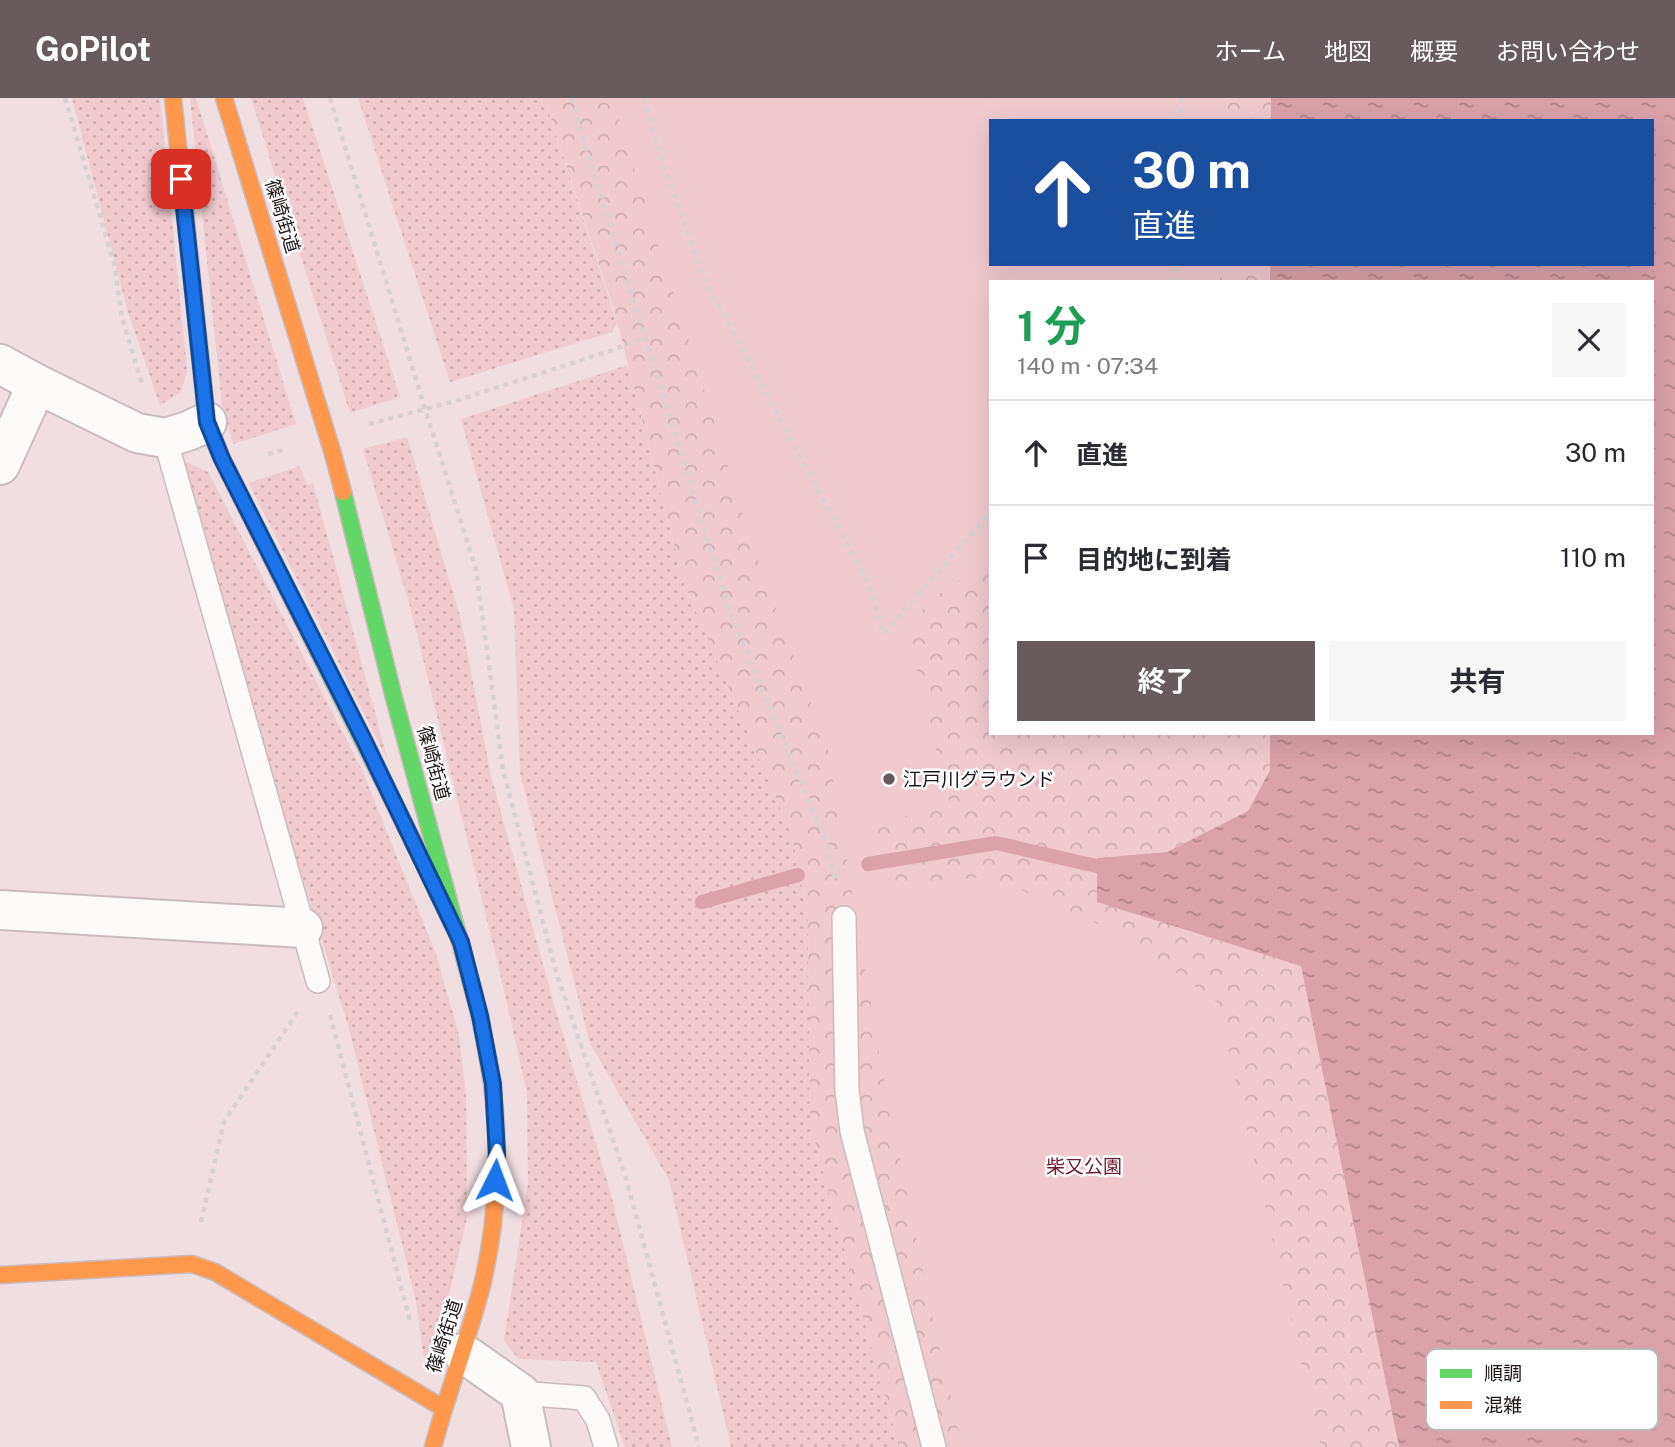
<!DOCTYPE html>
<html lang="ja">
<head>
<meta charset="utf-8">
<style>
	body { margin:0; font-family:"Public Sans","Noto Sans JP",sans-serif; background:#f7f7f7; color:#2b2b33; height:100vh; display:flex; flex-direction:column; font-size:26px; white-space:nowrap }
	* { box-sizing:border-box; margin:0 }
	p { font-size:23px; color:#7c7c81 }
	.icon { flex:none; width:38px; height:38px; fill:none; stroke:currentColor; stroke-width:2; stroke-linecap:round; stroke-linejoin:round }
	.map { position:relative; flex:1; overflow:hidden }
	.drawer { position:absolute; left:989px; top:182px; width:665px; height:455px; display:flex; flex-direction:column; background:#fff; border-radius:0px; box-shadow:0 7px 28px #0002 }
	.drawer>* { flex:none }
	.banner { position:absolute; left:989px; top:21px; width:665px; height:147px; border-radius:0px; box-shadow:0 7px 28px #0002; background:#1a4fa0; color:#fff; overflow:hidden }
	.pin { position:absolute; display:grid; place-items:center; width:60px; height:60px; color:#fff; margin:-30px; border-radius:14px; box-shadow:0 4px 10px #0006 }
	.me { position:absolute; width:77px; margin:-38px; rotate:3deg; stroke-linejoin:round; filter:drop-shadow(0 0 5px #0008) }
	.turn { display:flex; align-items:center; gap:24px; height:147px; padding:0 28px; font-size:32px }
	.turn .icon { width:91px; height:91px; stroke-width:2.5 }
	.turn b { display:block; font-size:49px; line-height:60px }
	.round { display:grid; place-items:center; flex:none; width:74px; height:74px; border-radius:0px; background:#f7f7f7 }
	.summary { display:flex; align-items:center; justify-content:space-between; height:119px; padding:0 28px }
	h1 { font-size:42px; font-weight:700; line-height:52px; color:#1e9e55 }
	.button { display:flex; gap:14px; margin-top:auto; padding:14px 28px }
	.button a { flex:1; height:80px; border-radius:0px; background:#685b5d; color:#fff; font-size:28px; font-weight:700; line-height:80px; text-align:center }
	.button a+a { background:#f7f7f7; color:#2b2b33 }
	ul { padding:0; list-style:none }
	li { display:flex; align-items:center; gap:21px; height:105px; padding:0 28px; border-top:2px solid #e1e1e2 }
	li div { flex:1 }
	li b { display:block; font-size:26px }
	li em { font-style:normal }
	header { display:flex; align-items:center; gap:42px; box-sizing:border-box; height:98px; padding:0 35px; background:#685b5d; color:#fff }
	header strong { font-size:33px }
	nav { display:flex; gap:38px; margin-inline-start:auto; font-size:24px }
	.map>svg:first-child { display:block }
	.grass { fill:url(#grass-dots) }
	.park { fill:url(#park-crowns) }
	.pitch { fill:#f0cacf }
	.water { fill:url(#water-ripples) }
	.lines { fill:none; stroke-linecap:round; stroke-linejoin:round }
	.stream { stroke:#daa2ab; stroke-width:14 }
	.lane-casing { stroke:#cabcbe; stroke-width:26 }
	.street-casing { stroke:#cabcbe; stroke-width:42 }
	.fast-casing { stroke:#cabcbe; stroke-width:19 }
	.slow-casing { stroke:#cabcbe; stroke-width:19 }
	.path { stroke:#d6d2d3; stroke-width:4.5; stroke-dasharray:5 5; stroke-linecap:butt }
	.lane { stroke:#fdfafa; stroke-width:23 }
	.street { stroke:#fdfafa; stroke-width:38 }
	.fast { stroke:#63d668; stroke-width:16 }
	.slow { stroke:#ff974d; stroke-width:16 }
	.route-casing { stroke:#114b97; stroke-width:18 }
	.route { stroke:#1a73e8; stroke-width:12 }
	.poi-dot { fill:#685b5d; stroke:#fff; stroke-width:2.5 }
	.labels { text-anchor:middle; stroke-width:5; stroke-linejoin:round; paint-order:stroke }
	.street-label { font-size:19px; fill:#1f1516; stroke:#fff }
	.poi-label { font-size:19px; fill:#1f1516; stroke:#fff; text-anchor:start }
	.park-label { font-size:19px; fill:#6f1a30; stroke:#fff }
	.key { fill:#fff; stroke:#bcb9b9; stroke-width:2 }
	.key-label { font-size:19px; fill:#1f1516 }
</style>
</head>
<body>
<header>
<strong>GoPilot</strong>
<nav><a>ホーム</a><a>地図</a><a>概要</a><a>お問い合わせ</a></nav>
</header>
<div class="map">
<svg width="1675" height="1349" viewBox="0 0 1675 1349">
	<defs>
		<pattern id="grass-dots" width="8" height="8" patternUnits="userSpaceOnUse" patternTransform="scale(1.75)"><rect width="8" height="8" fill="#f0cacf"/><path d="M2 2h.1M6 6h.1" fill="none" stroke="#cdadb1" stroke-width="1.8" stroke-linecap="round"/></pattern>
		<pattern id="park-crowns" width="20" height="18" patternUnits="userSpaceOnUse" patternTransform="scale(1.75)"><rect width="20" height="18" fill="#f0cacf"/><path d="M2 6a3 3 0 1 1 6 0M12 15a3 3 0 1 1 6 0" fill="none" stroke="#cdadb1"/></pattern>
		<pattern id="water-ripples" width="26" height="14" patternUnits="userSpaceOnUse" patternTransform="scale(1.75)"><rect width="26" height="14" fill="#daa2ab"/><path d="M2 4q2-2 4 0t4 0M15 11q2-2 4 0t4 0" fill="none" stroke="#b0838a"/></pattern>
	</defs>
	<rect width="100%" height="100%" fill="#f0dee1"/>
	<g class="grass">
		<polygon points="72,0 160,0 187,273 181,294 160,307 128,214"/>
		<polygon points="190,0 196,0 296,326 233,346 222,307"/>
		<polygon points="251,0 303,0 400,299 350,315"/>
		<polygon points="358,0 544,0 617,225 612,234 450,284"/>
		<polygon points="628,267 684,485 792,738 808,818 810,1026 899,1349 731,1349 669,1082 590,945 520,675 514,512 461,321"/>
		<polygon points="407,339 461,522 491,678 555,910 611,1096 672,1349 625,1349 596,1264 518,1261 504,1242 528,1086 527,995 501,879 411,512 363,351"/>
		<polygon points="183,362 208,374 362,672 436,856 459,937 466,998 467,1120 441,1230 428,1267 423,1256 416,1203 348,927 285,723"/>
		<polygon points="300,368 307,387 313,385 388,663 249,385"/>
	</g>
	<polygon class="park" points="544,0 1271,0 1271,23 990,23 990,166 1270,166 1270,184 990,184 990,635 1270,635 1270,672 1248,713 1167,754 1097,760 1097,804 1301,868 1399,1349 899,1349 810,1026 808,818 792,738 684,485 615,215"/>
	<polygon class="pitch" points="612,0 1220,0 1220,23 990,23 990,166 1220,166 1220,184 990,184 990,462 934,499 919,516 911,548 950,707 864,728 887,787 988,779 1044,801 1128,840 1217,904 1321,1349 962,1349 928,1199 879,954 829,655 755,453"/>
	<polygon class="water" points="1271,0 1675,0 1675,1349 1399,1349 1301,868 1097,804 1097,760 1167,754 1248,713 1270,672 1270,635 1652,635 1652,184 1270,184 1270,166 1652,166 1652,23 1271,23"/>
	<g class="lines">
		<g class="stream">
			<polyline points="868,766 996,745 1114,772"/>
			<polyline points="702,804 798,777"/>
		</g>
		<defs>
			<g id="lane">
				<polyline points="165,340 318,883"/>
				<polyline points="844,820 847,992 852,1033 934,1349"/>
				<polyline points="520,1295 584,1300 598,1322 606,1349"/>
			</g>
			<g id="street">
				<polyline points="0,266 37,286 137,335 165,340 188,333 207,324"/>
				<polyline points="0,367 37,286"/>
				<polyline points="0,812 303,830"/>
				<polyline points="463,1255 520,1295 531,1349"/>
			</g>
			<g id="fast">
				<polyline points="343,394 394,600 480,918 488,961"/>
				<polyline points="318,553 419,755"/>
			</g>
			<g id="slow">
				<polyline points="173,0 207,324 222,361 318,553"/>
				<polyline points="224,0 333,356 343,394"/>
				<polyline points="0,1177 192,1166 215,1174 443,1310"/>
				<path d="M433 1349C447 1297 466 1247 480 1195 499 1123 502 1034 488 961"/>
			</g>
		</defs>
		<use href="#lane" class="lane-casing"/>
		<use href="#street" class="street-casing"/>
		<use href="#fast" class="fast-casing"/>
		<use href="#slow" class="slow-casing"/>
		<g class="path">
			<polyline points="65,0 114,165 122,220 142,286"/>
			<polyline points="330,0 425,311 476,471 503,672 557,877 625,1077 699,1349"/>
			<polyline points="571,0 731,517 826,743 836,785"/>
			<polyline points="644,0 662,63 705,182 868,484 883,536"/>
			<polyline points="1181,0 1181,23"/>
			<polyline points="1175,184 1176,166"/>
			<polyline points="369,326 455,303 613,252 646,239"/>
			<polyline points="268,356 287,351"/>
			<polyline points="884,535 990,415"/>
			<polyline points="330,917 410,1223"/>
			<polyline points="201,1124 224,1024 298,913"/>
		</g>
		<use href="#lane" class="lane"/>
		<use href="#street" class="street"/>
		<use href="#fast" class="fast"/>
		<use href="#slow" class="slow"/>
	</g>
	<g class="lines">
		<defs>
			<polyline id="route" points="181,81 207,324 222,361 364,642 461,844 480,918 493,986 497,1056 495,1082"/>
		</defs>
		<use href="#route" class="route-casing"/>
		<use href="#route" class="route"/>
	</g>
	<circle class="poi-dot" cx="889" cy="681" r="7"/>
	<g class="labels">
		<g class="street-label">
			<text transform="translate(283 118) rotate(73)" y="7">篠崎街道</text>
			<text transform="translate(434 665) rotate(75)" y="7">篠崎街道</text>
			<text transform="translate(444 1238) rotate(-72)" y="7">篠崎街道</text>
		</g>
		<g class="poi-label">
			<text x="903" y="688">江戸川グラウンド</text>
		</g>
		<g class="park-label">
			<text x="1084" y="1075">柴又公園</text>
		</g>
	</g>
	<rect x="1426" y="1251" width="232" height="81" rx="10" class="key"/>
	<rect x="1440" y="1271" width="32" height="9" fill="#63d668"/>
	<rect x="1440" y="1303" width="32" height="8" fill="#ff974d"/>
	<g class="key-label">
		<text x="1484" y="1282">順調</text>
		<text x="1484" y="1314">混雑</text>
	</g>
</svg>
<div class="pin" style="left:181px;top:81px;background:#d93025"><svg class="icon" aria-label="arrive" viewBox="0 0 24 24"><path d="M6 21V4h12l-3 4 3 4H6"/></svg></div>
<svg class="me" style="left:495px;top:1082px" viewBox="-20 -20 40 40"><path d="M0-17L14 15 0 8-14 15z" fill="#1a73e8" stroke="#fff" stroke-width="4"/></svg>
<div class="banner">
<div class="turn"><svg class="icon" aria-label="ahead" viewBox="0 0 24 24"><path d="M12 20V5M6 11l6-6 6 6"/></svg><div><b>30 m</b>直進</div></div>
</div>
<section class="drawer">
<div class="summary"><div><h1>1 分</h1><p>140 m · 07:34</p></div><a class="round"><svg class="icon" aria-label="close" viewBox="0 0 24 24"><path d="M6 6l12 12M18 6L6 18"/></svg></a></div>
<ul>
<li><svg class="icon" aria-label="ahead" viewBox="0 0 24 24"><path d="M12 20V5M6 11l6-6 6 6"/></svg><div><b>直進</b></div><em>30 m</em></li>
<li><svg class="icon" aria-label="arrive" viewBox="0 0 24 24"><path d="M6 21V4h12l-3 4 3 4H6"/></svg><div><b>目的地に到着</b></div><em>110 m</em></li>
</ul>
<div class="button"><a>終了</a><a>共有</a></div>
</section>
</div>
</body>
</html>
